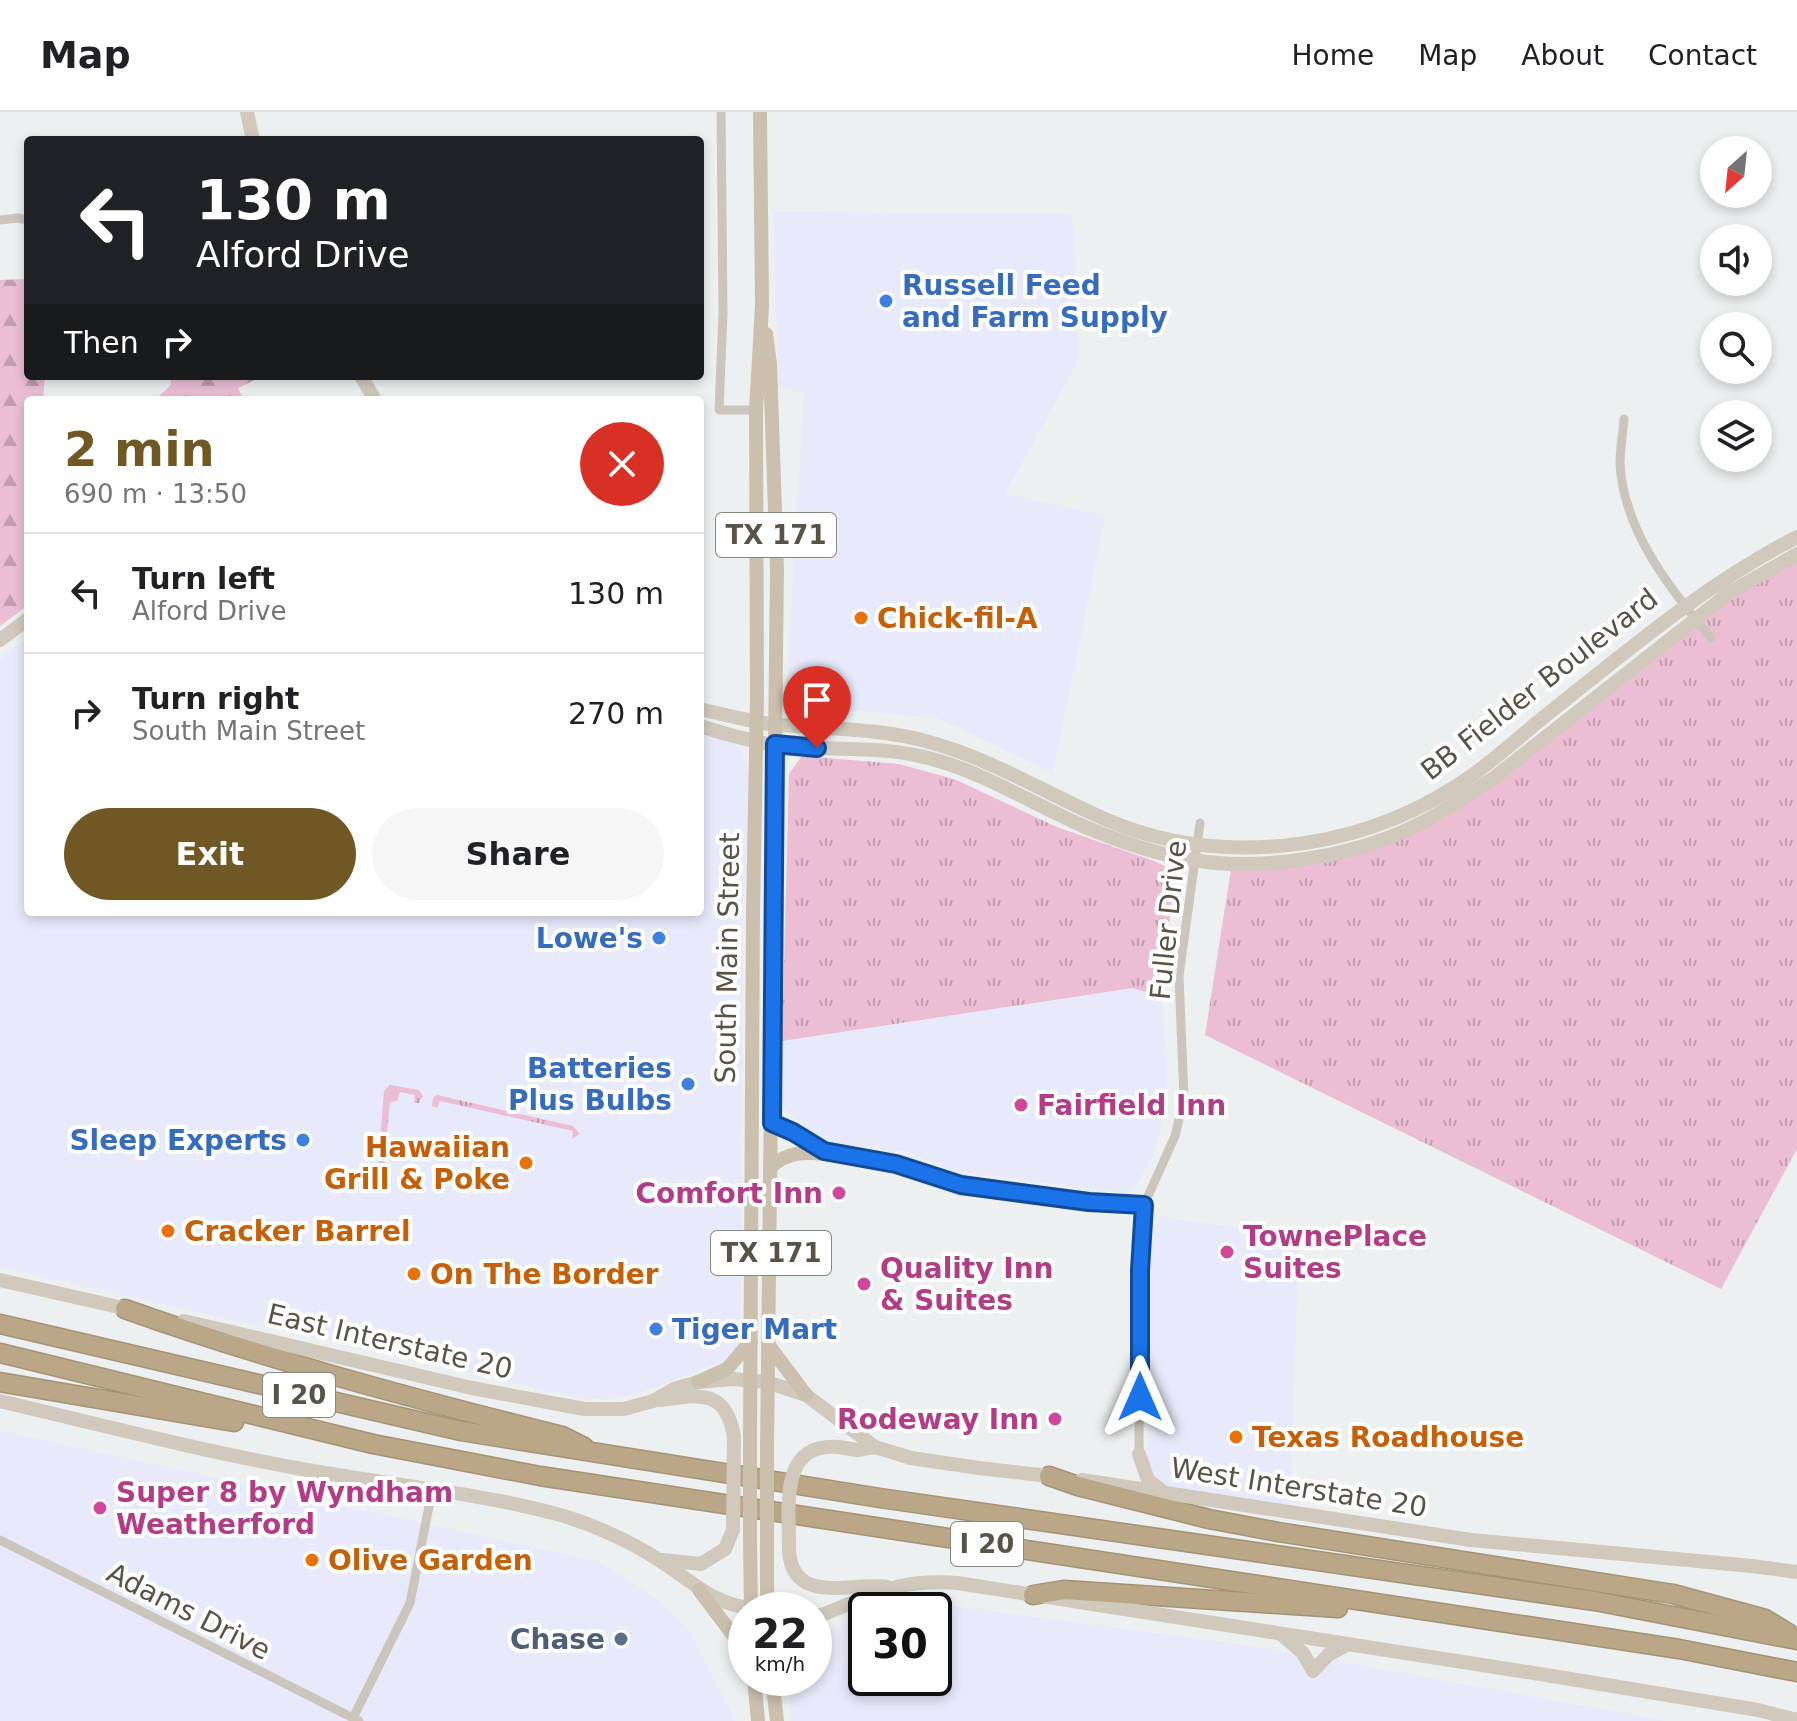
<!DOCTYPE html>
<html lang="en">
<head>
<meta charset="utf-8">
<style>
	body { margin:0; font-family:"DejaVu Sans",sans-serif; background:#f6f6f6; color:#202124; height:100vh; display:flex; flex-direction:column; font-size:30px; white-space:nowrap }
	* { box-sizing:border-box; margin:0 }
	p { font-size:26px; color:#757577 }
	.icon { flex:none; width:44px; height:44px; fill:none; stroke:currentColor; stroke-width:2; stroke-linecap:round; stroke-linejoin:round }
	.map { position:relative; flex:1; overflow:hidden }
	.side { position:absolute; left:24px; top:284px; width:680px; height:520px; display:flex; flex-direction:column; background:#fff; border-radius:8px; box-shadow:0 4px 12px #0003 }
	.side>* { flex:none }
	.hud { position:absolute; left:24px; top:24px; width:680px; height:244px; border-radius:8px; box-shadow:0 4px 12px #0003; background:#202124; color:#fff; overflow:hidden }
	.needle { width:52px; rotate:207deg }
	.fabs { position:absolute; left:1700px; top:24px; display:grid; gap:16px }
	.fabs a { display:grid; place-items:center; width:72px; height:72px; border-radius:50%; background:#fff; box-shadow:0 4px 12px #0003; font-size:40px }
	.speed { position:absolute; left:728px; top:1480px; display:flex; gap:16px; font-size:40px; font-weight:700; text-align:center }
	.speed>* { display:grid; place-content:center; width:104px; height:104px; border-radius:50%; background:#fff; box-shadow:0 4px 12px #0003; line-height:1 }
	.speed small { font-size:20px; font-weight:400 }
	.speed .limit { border:4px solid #111; border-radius:12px; background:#fff; color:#111 }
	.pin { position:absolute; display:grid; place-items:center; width:68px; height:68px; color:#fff; margin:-82px -34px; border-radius:50% 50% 50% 0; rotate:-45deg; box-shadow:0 0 8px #0007 }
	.pin .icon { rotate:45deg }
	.me { position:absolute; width:88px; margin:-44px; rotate:0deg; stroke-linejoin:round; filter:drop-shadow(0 0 6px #0008) }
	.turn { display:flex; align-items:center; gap:28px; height:168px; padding:0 40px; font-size:36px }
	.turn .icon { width:104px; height:104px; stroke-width:2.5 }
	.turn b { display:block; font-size:56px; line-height:68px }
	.then { display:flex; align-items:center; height:76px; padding:0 40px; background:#0003; gap:16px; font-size:30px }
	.round { display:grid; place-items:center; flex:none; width:84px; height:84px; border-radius:42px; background:#f6f6f6 }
	.summary { display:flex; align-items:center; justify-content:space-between; height:136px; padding:0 40px }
	h1 { font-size:48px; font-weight:700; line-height:60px; color:#705824 }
	.primary-button { display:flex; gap:16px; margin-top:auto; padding:16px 40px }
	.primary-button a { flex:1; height:92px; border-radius:48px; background:#705824; color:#fff; font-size:32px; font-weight:700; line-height:92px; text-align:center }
	.primary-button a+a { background:#f6f6f6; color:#202124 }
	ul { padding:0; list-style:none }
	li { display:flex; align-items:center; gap:24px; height:120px; padding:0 40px; border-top:2px solid #e0e0e0 }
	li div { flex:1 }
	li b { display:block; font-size:30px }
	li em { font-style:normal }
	header { display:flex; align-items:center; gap:48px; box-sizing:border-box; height:112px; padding:0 40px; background:#fff; border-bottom:2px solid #e0e0e0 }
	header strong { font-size:38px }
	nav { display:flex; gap:44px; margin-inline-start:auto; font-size:28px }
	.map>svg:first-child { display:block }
	.commercial { fill:#e7eafa }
	.grass { fill:url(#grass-tufts) }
	.forest { fill:url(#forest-firs) }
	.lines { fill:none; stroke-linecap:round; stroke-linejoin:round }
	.highway-casing { stroke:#a59373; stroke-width:21 }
	.street { stroke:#ccc5bc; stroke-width:9 }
	.secondary { stroke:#d0c9bc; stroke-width:14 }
	.primary { stroke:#cbc0ae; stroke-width:14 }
	.highway { stroke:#b9a788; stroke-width:18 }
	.secondary-bridge { stroke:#d0c9bc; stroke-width:14 }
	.primary-bridge { stroke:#cbc0ae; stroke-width:14 }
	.route-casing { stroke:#114b97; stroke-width:20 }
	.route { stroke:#1a73e8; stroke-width:14 }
	.shop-dot { fill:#3f7fe0; stroke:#fff; stroke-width:3 }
	.food-dot { fill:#e8710a; stroke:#fff; stroke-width:3 }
	.hotel-dot { fill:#d1479c; stroke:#fff; stroke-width:3 }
	.service-dot { fill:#5c6f8a; stroke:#fff; stroke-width:3 }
	.labels { text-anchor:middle; stroke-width:8; stroke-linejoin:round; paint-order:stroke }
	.shield { fill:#fff; stroke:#8b867e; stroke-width:2 }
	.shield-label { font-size:26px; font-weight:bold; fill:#595247 }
	.shop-label { font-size:28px; font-weight:bold; fill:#366cbe; stroke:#fff; text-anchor:end }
	.food-label { font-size:28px; font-weight:bold; fill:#c56008; stroke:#fff; text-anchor:start }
	.street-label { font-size:28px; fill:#595247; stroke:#fff }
	.hotel-label { font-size:28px; font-weight:bold; fill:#b23c85; stroke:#fff; text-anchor:start }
	.service-label { font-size:28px; font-weight:bold; fill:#4e5e75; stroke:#fff; text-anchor:end }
</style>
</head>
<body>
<header>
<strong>Map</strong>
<nav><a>Home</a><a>Map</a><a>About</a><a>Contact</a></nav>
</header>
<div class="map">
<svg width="1797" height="1609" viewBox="0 0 1797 1609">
	<defs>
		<pattern id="grass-tufts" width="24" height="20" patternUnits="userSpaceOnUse" patternTransform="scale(2)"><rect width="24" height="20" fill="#ebbed4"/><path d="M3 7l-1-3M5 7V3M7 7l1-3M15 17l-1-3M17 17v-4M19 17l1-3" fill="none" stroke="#c19dae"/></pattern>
		<pattern id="forest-firs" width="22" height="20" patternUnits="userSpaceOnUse" patternTransform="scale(2)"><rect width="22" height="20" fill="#ebbed4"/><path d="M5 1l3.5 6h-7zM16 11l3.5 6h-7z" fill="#c19dae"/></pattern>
	</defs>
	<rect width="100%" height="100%" fill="#edf0f0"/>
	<g class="commercial">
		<polygon points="773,100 1072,102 1079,247 1005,382 1105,404 1053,661 937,606 825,596 794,583 787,569 804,281 779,274"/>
		<polygon points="28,526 28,800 700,800 700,620 734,632 742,640 749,663 748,754 743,787 741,1227 739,1236 729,1247 634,1283 595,1287 575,1285 0,1155 0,547"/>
		<polygon points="1133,876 1161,885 1167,952 1167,991 1153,1044 1134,1077 1123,1081 955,1059 902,1039 827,1031 811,1021 782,995 782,929"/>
		<polygon points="1159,1105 1299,1124 1290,1394 1163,1375 1152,1364 1148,1352 1149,1124"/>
		<polygon points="0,1319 599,1450 663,1492 690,1520 735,1609 0,1609"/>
		<polygon points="921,1490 1245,1533 1667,1609 791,1609 789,1566 814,1566 814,1523 866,1507 866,1566 934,1566 934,1498 896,1498"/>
	</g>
	<g class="grass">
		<polygon points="1797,446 1797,1037 1721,1177 1205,923 1231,757 1421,717 1720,493"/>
		<polygon points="802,644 899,652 954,667 1057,715 1154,749 1172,758 1173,777 1161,885 1133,876 782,929 789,662"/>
		<polygon points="390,973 419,978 423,984 419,991 414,991 415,983 400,980 397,989 390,990 383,1064 392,1065 390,1071 384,1073 379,1070 377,1065 384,979"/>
		<polygon points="437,983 573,1014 580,1022 572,1027 573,1019 440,989 437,996 432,994 433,986"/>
	</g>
	<g class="forest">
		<polygon points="28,167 28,264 45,264 43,288 28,288 28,493 0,514 0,168"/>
		<polygon points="170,264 263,264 238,276 244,288 155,288 171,273"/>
	</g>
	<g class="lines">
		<defs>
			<g id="highway">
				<path d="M125 1197C268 1248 414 1287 562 1324L584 1335"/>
				<polyline points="0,1212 461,1319 880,1386 1595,1489 1797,1528"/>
				<polyline points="0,1241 373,1332 540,1364 1679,1537 1797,1560"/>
				<polyline points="0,1270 234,1310"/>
				<polyline points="1049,1364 1078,1374 1209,1407 1278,1420 1673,1482 1765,1507 1788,1521"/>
				<polyline points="1033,1483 1064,1478 1338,1496"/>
			</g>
		</defs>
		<use href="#highway" class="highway-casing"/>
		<g class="street">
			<polyline points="721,0 723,202 719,298 756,298"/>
			<polyline points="0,108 18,106 28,108"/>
			<path d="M1624 307C1623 321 1620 337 1620 351 1623 418 1670 477 1711 526"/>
			<polyline points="772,1011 793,1020 824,1039 896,1052 961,1073 1089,1090 1144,1093"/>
			<polyline points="1139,1342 1140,1158 1144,1093 1175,1024 1184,986 1179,864 1200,711"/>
			<polyline points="0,1428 359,1609"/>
			<polyline points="353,1606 410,1491 432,1379"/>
		</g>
		<g class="secondary">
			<polyline points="247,0 253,28"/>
			<polyline points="361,264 375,288"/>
			<polyline points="0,528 28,507"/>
			<path d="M700 597C726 603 751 610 778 613 828 617 880 616 929 630 992 647 1047 682 1107 708 1216 755 1354 740 1453 676 1484 657 1511 632 1539 609 1622 543 1702 474 1797 425"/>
			<path d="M700 614C731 624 763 633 795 635 844 638 891 634 939 649 990 664 1035 693 1083 714 1118 729 1155 742 1193 748 1264 760 1359 744 1423 710 1448 697 1472 680 1495 665L1729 481 1797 442"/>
			<polyline points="0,1168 132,1198"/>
			<polyline points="184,1209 472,1276 584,1297 624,1297 653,1289 674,1277 698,1270 733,1267 767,1270 806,1283 875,1335 911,1346 979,1356 1057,1365"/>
			<path d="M660 1288C699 1283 726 1276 734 1325"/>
			<path d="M0 1289C102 1313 205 1340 308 1358 389 1373 473 1380 553 1401 588 1410 628 1428 659 1448 698 1473 710 1492 760 1498"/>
			<polyline points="839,1335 857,1338 875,1335"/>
			<polyline points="1139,1342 1148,1368 1162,1379"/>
			<polyline points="1082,1368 1471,1428 1752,1454 1797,1460"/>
			<path d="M789 1439C793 1495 854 1469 887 1475"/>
			<polyline points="662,1448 701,1452 725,1437"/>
			<path d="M814 1504 824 1502C878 1481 897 1467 957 1471L1540 1562 1758 1598 1797 1608"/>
			<polyline points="1281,1522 1303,1541 1313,1559 1328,1543 1348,1532"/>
		</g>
		<g class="primary">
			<polyline points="766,222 770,252 777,457 767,1336"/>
			<path d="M770 1053 771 1055C792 1035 813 1042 840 1043"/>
			<polyline points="770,1235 806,1283"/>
			<polyline points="698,1270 727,1257 751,1229"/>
			<polyline points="750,1324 753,800 757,585 756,298 762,194 760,0"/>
			<polyline points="750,1428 751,1498"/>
			<polyline points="767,1440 767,1498"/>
			<polyline points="699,1478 746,1540"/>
			<polyline points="754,1566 758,1609"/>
			<polyline points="772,1566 777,1609"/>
		</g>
		<use href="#highway" class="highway"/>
		<g class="secondary-bridge">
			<polyline points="725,1437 733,1418 734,1325"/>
			<path d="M789 1439C790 1398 777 1330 839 1335"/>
		</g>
		<g class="primary-bridge">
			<polyline points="750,1428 750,1324"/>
			<polyline points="767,1440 767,1336"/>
		</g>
	</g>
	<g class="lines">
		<defs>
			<polyline id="route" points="817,636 775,632 772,1011 793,1020 824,1039 896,1052 961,1073 1089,1090 1144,1093 1140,1158 1140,1285"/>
		</defs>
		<use href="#route" class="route-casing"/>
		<use href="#route" class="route"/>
	</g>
	<g class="shop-dot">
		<circle cx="886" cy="189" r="8"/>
		<circle cx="659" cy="826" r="8"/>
		<circle cx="688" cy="972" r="8"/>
		<circle cx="303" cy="1028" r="8"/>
		<circle cx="656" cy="1217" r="8"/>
	</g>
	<g class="food-dot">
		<circle cx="861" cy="506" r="8"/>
		<circle cx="526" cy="1051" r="8"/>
		<circle cx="168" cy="1119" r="8"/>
		<circle cx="414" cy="1162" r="8"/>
		<circle cx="1236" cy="1325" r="8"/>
		<circle cx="312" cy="1448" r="8"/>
	</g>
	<g class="hotel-dot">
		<circle cx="1021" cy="993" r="8"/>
		<circle cx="839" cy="1081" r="8"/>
		<circle cx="1227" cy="1140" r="8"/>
		<circle cx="864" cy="1172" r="8"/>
		<circle cx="1055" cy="1307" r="8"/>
		<circle cx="100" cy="1396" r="8"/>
	</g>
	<circle class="service-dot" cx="621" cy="1527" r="8"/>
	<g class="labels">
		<g class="shield">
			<rect x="716" y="401" width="120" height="44" rx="6"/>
			<rect x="711" y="1119" width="120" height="44" rx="6"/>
			<rect x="263" y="1261" width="72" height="44" rx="6"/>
			<rect x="951" y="1410" width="72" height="44" rx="6"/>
		</g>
		<g class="shield-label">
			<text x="776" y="432">TX 171</text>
			<text x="771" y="1150">TX 171</text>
			<text x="299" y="1292">I 20</text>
			<text x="987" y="1441">I 20</text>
		</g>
		<g class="shop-label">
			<text x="902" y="183" text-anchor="start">Russell Feed<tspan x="902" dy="32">and Farm Supply</tspan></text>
			<text x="643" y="836">Lowe's</text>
			<text x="672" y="966">Batteries<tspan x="672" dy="32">Plus Bulbs</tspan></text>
			<text x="287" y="1038">Sleep Experts</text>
			<text x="672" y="1227" text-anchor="start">Tiger Mart</text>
		</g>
		<g class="food-label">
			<text x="877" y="516">Chick-fil-A</text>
			<text x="510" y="1045" text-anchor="end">Hawaiian<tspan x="510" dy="32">Grill &amp; Poke</tspan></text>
			<text x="184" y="1129">Cracker Barrel</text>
			<text x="430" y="1172">On The Border</text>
			<text x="1252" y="1335">Texas Roadhouse</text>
			<text x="328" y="1458">Olive Garden</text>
		</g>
		<g class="street-label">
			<text transform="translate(1539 572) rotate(-38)" y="10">BB Fielder Boulevard</text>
			<text transform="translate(1168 808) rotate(-84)" y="10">Fuller Drive</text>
			<text transform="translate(727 846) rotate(-89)" y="10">South Main Street</text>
			<text transform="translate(390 1229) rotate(13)" y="10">East Interstate 20</text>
			<text transform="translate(1299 1375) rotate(9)" y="10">West Interstate 20</text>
			<text transform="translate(189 1499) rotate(27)" y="10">Adams Drive</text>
		</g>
		<g class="hotel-label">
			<text x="1037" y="1003">Fairfield Inn</text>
			<text x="823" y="1091" text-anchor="end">Comfort Inn</text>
			<text x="1243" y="1134">TownePlace<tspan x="1243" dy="32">Suites</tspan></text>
			<text x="880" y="1166">Quality Inn<tspan x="880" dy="32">&amp; Suites</tspan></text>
			<text x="1039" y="1317" text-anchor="end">Rodeway Inn</text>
			<text x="116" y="1390">Super 8 by Wyndham<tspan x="116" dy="32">Weatherford</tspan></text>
		</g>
		<g class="service-label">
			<text x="605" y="1537">Chase</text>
		</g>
	</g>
</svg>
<div class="fabs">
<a><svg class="needle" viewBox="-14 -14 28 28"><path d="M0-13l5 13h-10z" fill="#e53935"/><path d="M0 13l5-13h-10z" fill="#757577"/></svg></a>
<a><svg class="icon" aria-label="sound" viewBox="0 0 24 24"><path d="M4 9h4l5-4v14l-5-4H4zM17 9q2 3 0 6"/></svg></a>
<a><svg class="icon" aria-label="search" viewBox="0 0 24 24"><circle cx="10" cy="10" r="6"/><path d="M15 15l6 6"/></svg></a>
<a><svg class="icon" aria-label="layers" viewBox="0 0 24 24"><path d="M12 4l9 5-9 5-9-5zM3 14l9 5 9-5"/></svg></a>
</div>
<div class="speed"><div>22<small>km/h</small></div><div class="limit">30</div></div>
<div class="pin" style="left:817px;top:636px;background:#d93025"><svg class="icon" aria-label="arrive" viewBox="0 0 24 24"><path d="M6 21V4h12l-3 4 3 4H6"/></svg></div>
<svg class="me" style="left:1140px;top:1285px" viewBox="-20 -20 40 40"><path d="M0-17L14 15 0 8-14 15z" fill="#1a73e8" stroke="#fff" stroke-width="4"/></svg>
<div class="hud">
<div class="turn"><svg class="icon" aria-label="left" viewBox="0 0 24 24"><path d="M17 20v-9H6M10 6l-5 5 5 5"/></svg><div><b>130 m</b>Alford Drive</div></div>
<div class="then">Then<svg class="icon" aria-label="right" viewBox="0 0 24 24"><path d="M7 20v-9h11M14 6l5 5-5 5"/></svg></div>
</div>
<section class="side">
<div class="summary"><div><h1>2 min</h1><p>690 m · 13:50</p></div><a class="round" style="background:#d93025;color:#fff"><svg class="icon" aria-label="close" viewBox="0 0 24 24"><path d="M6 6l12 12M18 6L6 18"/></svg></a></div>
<ul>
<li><svg class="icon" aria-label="left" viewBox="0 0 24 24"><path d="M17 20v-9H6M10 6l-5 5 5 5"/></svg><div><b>Turn left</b><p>Alford Drive</p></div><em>130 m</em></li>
<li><svg class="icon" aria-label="right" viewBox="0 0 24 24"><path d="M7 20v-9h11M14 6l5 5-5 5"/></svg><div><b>Turn right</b><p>South Main Street</p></div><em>270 m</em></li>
</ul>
<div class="primary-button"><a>Exit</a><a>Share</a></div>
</section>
</div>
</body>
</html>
